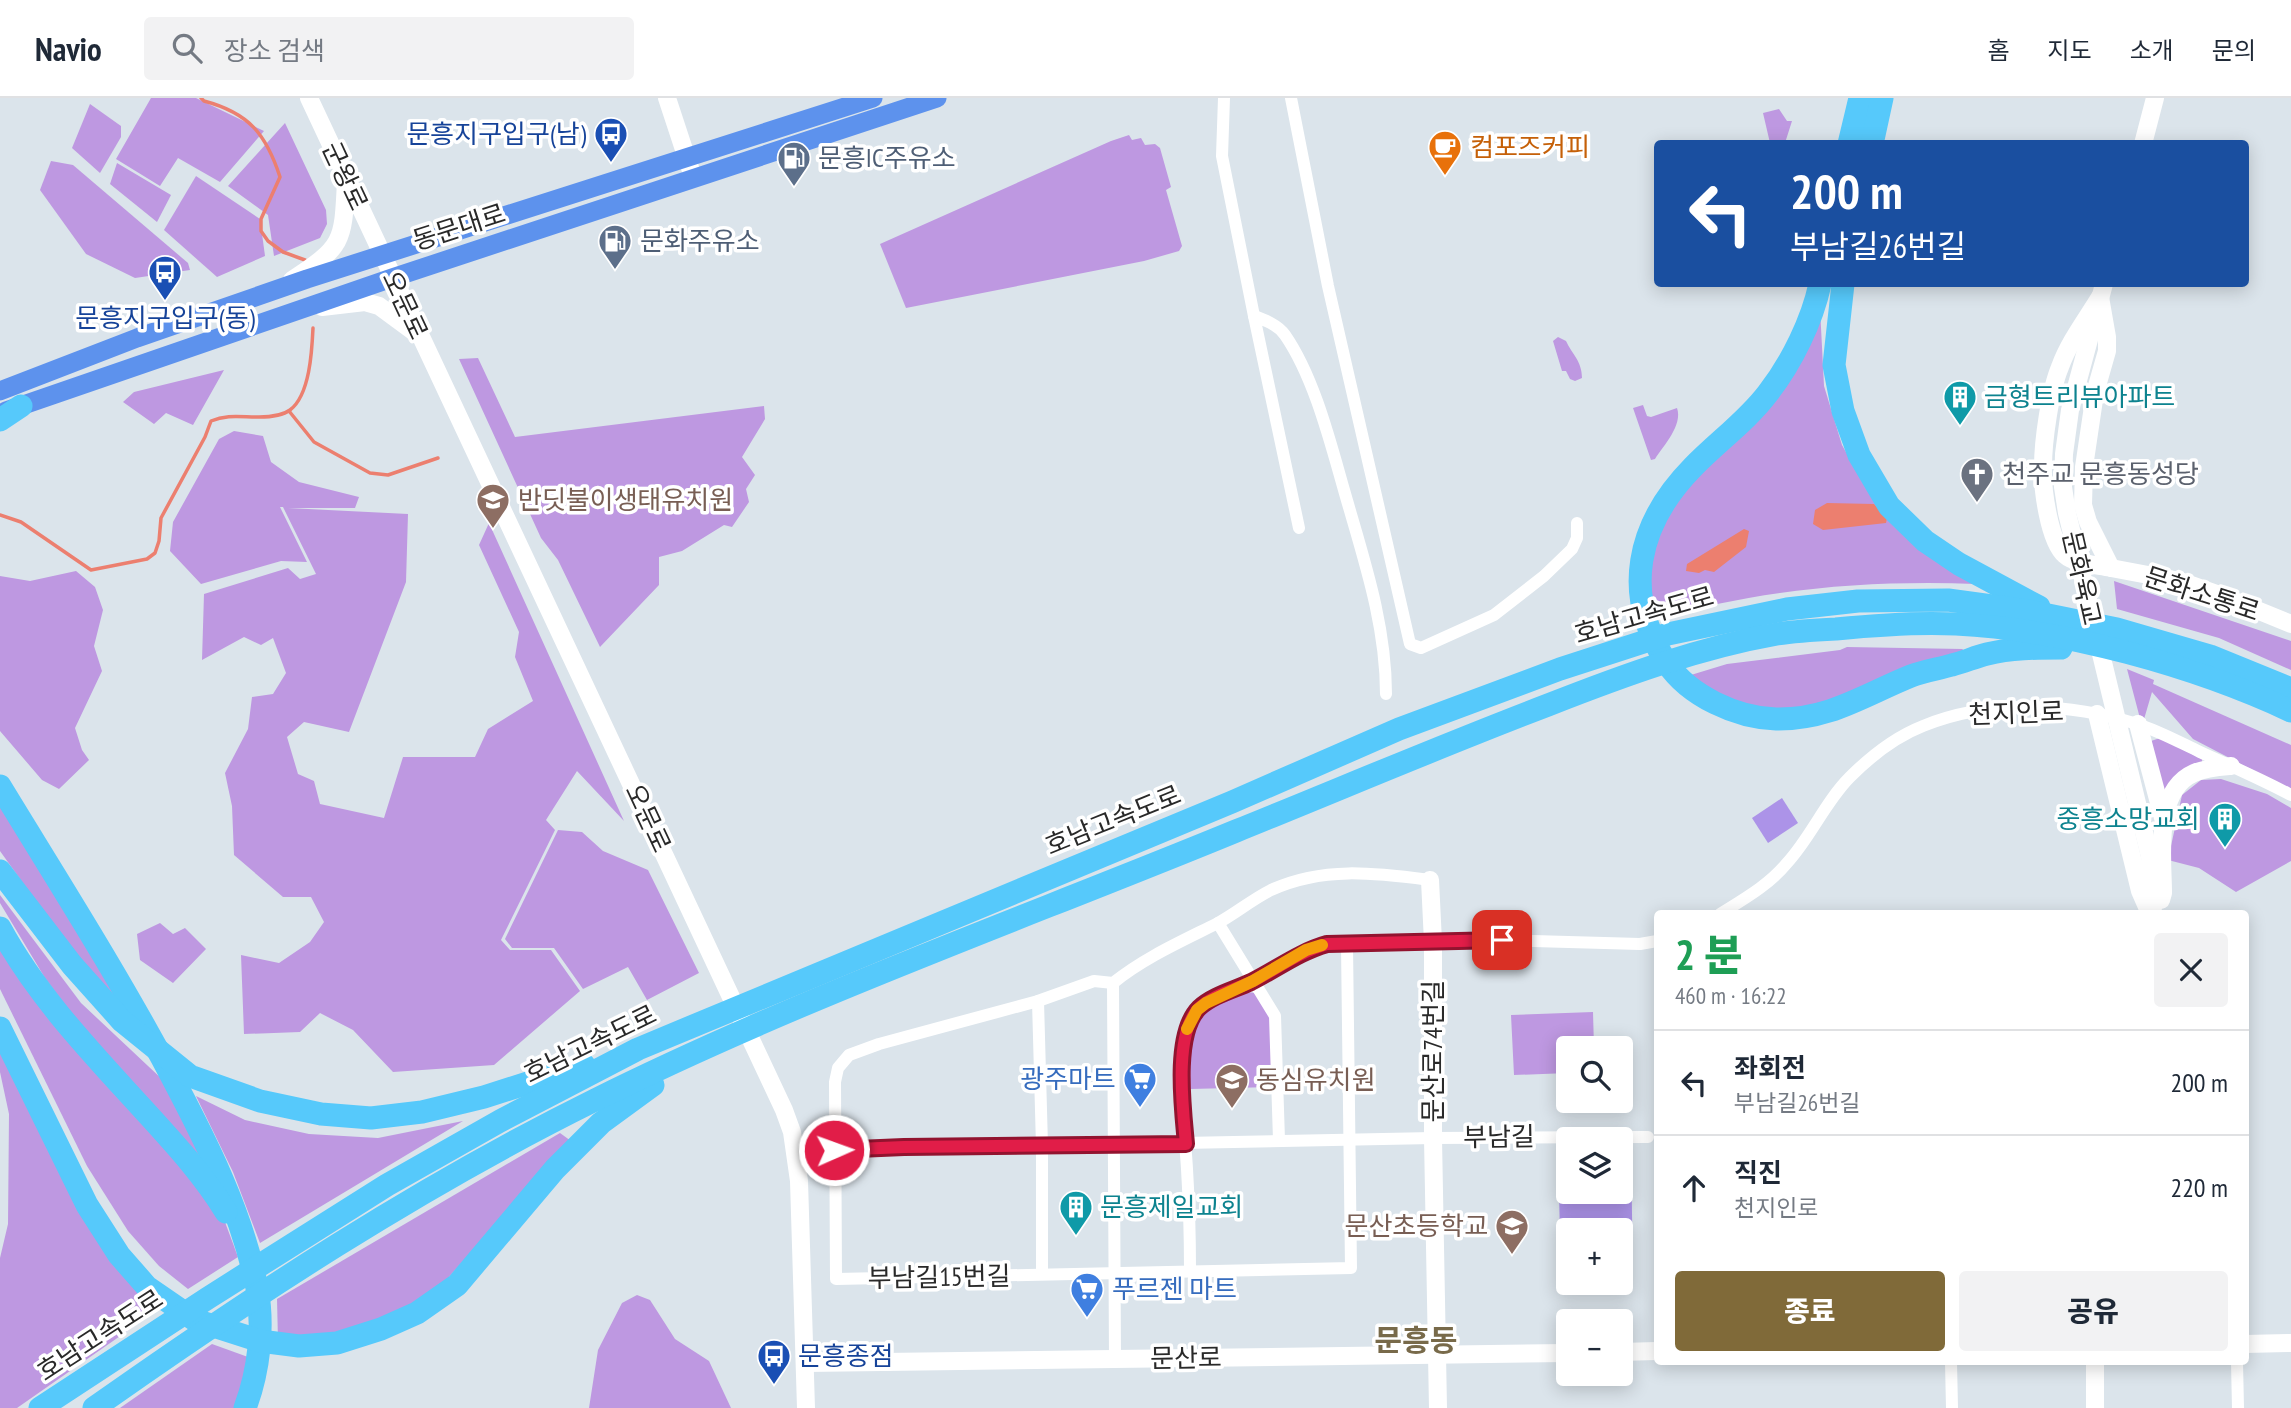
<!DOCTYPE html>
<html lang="ko">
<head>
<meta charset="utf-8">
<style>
	body { margin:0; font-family:"PT Sans Narrow","Noto Sans KR",sans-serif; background:#f2f2f3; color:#1f2937; height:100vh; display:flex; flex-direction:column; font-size:26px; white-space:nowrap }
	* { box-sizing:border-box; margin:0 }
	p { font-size:23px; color:#747a83 }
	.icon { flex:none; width:38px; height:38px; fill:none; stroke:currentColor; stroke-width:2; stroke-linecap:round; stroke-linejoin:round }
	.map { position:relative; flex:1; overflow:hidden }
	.drawer { position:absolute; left:1654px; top:812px; width:595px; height:455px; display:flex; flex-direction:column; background:#fff; border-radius:7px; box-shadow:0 4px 18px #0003 }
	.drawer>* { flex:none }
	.hud { position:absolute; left:1654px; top:42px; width:595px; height:147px; border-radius:7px; box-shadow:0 4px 18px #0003; background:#1a4fa0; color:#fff; overflow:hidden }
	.tools { position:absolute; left:1556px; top:938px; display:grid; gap:14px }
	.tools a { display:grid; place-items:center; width:77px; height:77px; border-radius:7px; background:#fff; box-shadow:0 4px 18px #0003; font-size:35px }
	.pin { position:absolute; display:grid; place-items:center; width:60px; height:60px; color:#fff; margin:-30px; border-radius:14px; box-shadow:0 4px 10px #0006 }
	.me { position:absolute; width:77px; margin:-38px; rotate:88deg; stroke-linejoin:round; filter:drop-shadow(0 0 5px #0008) }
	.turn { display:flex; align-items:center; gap:24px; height:147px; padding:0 21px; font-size:32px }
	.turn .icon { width:91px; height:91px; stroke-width:2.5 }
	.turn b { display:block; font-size:49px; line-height:60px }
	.round { display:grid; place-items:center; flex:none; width:74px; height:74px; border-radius:7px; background:#f2f2f3 }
	.headline { display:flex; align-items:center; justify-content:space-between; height:119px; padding:0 21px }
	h1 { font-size:42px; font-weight:800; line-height:52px; color:#1e9e55 }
	.button { display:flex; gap:14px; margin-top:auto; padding:14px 21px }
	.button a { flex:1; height:80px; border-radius:7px; background:#806a39; color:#fff; font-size:28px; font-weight:800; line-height:80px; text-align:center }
	.button a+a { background:#f2f2f3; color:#1f2937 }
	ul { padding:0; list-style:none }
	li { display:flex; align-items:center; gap:21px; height:105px; padding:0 21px; border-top:2px solid #e0e1e3 }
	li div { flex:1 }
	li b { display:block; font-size:26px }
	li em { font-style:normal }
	header { display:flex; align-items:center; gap:42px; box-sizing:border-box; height:98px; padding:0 35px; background:#fff; border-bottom:2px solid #e0e1e3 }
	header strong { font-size:33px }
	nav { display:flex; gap:38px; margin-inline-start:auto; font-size:24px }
	.search { width:490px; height:63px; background:#f2f2f3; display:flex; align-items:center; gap:18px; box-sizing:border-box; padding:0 24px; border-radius:7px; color:#747a83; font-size:26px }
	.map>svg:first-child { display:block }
	.green { fill:#be98e1 }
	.pitch { fill:#ac93e8 }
	.water { fill:#ec7f6f }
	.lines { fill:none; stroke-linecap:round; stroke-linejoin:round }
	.stream { stroke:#ec7f6f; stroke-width:3.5 }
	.street { stroke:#fff; stroke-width:12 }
	.secondary { stroke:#fff; stroke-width:18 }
	.primary { stroke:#5d92ed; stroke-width:19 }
	.highway { stroke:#56c9fb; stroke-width:23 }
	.route-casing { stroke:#92132f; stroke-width:18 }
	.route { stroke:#e11d48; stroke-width:12 }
	.slow { stroke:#f59e0b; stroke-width:12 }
	.labels { text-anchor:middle; stroke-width:7; stroke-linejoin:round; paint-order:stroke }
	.transit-label { font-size:26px; fill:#164399; stroke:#fff; text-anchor:end }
	.food-label { font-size:26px; fill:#c56008; stroke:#fff; text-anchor:start }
	.service-label { font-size:26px; fill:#4e5e75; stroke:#fff; text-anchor:start }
	.street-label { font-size:26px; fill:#292929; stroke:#fff }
	.culture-label { font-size:26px; fill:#0d838f; stroke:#fff; text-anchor:start }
	.worship-label { font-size:26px; fill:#5b616d; stroke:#fff; text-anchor:start }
	.education-label { font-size:26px; fill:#785e54; stroke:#fff; text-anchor:start }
	.shop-label { font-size:26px; fill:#366cbe; stroke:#fff; text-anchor:end }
	.quarter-label { font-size:30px; font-weight:bold; fill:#786a4a; stroke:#fff }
</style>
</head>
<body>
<header>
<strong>Navio</strong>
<div class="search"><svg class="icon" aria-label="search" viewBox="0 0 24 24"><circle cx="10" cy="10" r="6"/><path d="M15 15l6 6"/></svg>장소 검색</div>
<nav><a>홈</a><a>지도</a><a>소개</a><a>문의</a></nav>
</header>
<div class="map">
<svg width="2291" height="1310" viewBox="0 0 2291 1310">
	<rect width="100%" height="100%" fill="#dbe4eb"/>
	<g class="green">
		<polygon points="151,0 196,0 264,33 220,84 178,60 160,88 116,61"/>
		<polygon points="90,6 121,28 121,39 100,75 72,50"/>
		<polygon points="1779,11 1787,23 1792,23 1785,45 1770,45 1763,15"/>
		<polygon points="285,25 326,112 327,126 320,140 274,158 268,117 228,88"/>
		<polygon points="1129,37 1132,42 1141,40 1145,47 1155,46 1160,50 1171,89 1166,92 1182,148 1179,153 1144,163 906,210 880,146 1111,43"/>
		<polygon points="51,63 73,67 188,165 190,172 135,180 86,156 40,92"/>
		<polygon points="117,65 171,97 157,124 110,86"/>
		<polygon points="196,78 260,121 265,158 217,179 164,132"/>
		<path d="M1820 210 1824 288 1842 347 1867 391 1976 486C1867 482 1760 491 1655 522L1646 486 1652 433Z"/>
		<path d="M1558 239 1566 243C1572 256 1582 263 1582 280L1575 283 1570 281 1566 273H1562L1553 243Z"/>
		<polygon points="478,260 515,339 764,308 765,321 742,359 755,377 746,391 749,404 732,429 724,427 682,453 659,459 659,487 600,549 558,462 541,440 459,261"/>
		<polygon points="224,272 193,327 166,315 154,326 123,304 134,294"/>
		<path d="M1643 307 1647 318 1651 319 1677 310C1683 327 1664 347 1655 361L1651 362 1633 310Z"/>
		<polygon points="234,333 263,338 271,364 299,384 359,399 355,410 288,410 408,416 406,484 349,634 304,624 287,639 298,676 314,683 320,706 384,720 403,659 475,659 488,631 533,603 515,559 519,534 479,447 489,425 624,723 577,673 546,722 555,732 501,842 510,852 551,852 580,893 494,967 393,974 353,932 320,915 300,934 244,936 241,857 279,865 310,844 324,824 311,799 283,799 234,757 232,708 225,675 248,631 252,599 273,596 286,575 273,540 261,547 244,539 202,562 204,496 288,470 300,481 316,476 283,409 280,409 307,464 281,463 201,486 170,453 173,424 219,341"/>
		<polygon points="76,473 95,489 103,512 94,548 102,573 75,630 82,652 89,662 59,691 42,682 0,633 0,478 30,483"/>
		<polygon points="2114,483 2291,543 2291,572 2219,540 2117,511"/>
		<polygon points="1847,549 1963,551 1961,554 1776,621 1681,580 1727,566 1840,552"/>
		<polygon points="2127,571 2154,582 2153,586 2291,647 2291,692 2193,641 2152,594 2142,628"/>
		<polygon points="2160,640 2202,661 2202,664 2165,699 2151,643"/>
		<polygon points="2221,681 2267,696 2291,710 2291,763 2236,794 2199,770 2168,762 2182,697 2201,682"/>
		<polygon points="0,699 132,921 93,883 0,753"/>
		<polygon points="558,732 582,734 603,753 648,772 699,875 647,902 628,869 583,891 554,850 512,850 505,841"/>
		<polygon points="0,797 81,905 164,983 214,1074 100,954 45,880 0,805"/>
		<polygon points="160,825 173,836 185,830 206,851 173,885 140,862 137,836"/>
		<polygon points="0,839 222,1116 238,1159 188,1191 159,1168 128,1133 87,1068 0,891"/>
		<path d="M1240 893 1255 895 1270 917 1273 989 1190 991C1190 972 1187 936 1197 919 1205 907 1227 899 1240 893Z"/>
		<polygon points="1593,914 1594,950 1568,950 1568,975 1514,977 1511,917"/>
		<polygon points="0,943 112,1165 156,1213 17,1310 0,1310 0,1160 8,1126 9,1016 0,974"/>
		<polygon points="196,998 245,1022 309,1036 378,1040 463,1023 260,1145 233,1074"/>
		<polygon points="560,1035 571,1043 430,1200 382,1228 278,1243 277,1201"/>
		<polygon points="637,1197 650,1202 675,1241 709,1263 731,1310 589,1310 598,1252 622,1205"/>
		<polygon points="212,1246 248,1259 237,1310 120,1310"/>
	</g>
	<g class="pitch">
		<polygon points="1782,700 1798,725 1768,745 1752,720"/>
		<polygon points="1621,1052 1631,1052 1633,1178 1621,1178 1620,1132 1568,1132 1568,1179 1561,1179 1558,1053 1568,1053 1568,1094 1620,1094"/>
	</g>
	<g class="water">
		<polygon points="1827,405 1874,406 1887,420 1886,425 1823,432 1813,426 1815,412"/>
		<polygon points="1744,431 1749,433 1746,449 1714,474 1705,472 1699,475 1686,473 1687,466"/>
	</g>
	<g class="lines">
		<g class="stream">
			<path d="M201 0 204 3C249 15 266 36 280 79L261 121V133L268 143 283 154 305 162"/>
			<polyline points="289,313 314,344 370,375 388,377 438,360"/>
			<path d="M0 417 21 424 91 472 147 461 155 455 159 443 161 420 205 339 211 323C227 316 241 319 259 319 269 319 282 318 290 312 310 297 312 252 313 230"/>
		</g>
		<g class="street">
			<polyline points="1224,0 1222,58 1254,218 1299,430"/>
			<polyline points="1291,0 1328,188 1410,546 1421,550 1494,517 1544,478 1572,451 1577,440 1577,425"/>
			<path d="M1254 218C1265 222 1278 227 1285 237 1314 279 1330 343 1344 392 1363 459 1386 525 1386 596"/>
			<path d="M1720 816C1744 801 1769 787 1787 765 1811 739 1825 704 1850 679 1871 658 1895 639 1923 628 1988 601 2070 605 2137 626 2159 633 2179 644 2200 654 2231 668 2261 681 2291 697"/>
			<polyline points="1218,825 1275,918 1279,1042"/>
			<path d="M1347 847 1351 1170 836 1181 835 984 838 970 849 957 879 946 1038 903 1094 883 1113 885C1144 860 1180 844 1216 826 1235 816 1251 802 1271 792 1323 768 1375 775 1430 782"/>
			<polyline points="1113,885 1115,1261"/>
			<polyline points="1038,903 1042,1048 1042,1176"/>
			<polyline points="834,1052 1433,1040 1648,1039"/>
			<path d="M1190 1172C1190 1138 1189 1104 1187 1071 1185 1032 1172 945 1196 914 1208 897 1234 892 1252 883 1278 870 1299 854 1327 846L1502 842 1640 846 1657 843"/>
			<polyline points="1951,1264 1952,1310"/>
			<polyline points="2237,1264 2238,1310"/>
		</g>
		<g class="secondary">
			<polyline points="309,0 784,1012 792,1034 799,1083 806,1310"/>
			<polyline points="667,0 693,79"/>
			<polyline points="2143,46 2155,0"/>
			<path d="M292 182C344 148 343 144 346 83"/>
			<polyline points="2104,186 2070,312 2064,356 2063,389 2067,415 2150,759 2153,816"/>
			<path d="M2100 199 2107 239V253L2095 295 2084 369 2083 407 2088 424 2111 470C2098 467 2075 466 2065 457 2049 443 2042 390 2043 369 2043 343 2050 293 2060 269 2069 244 2086 222 2100 199Z"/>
			<polyline points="322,209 365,204 379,208 417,236"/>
			<polyline points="2111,470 2180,483 2225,499 2291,526"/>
			<polyline points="2097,616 2140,793 2147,809"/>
			<polyline points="2138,626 2163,720"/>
			<polyline points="1430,782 1433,844 1433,1040 1438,1310"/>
			<path d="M2161 802 2163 795C2163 760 2153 693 2194 675 2205 670 2219 669 2231 668"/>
			<polyline points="2245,1246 2291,1245"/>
			<polyline points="1620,1254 1657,1253"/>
			<polyline points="2095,1264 2095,1310"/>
			<polyline points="805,1265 1568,1255"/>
		</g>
		<g class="primary">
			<polyline points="0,293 137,240 307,181 873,0"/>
			<polyline points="6,313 392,180 937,0"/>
		</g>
		<g class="highway">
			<polyline points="1849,46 1860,0"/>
			<polyline points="1872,46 1882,0"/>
			<path d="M1820 186C1812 223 1792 264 1768 295 1747 323 1717 344 1693 369 1637 426 1621 496 1667 565 1689 598 1737 620 1776 621 1829 622 1864 597 1911 578 1924 573 1938 571 1952 567 1964 564 1975 559 1987 556 2011 550 2036 550 2061 550"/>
			<polyline points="1843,186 1834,267 1843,313 1859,357 1889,408 1925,443 1959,466 2039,509"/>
			<polyline points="0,322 21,308"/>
			<path d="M0 688C58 783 118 877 170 975 206 1043 242 1114 257 1190 264 1229 259 1273 245 1310"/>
			<polyline points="0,773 72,867 122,923 190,978 260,1003 321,1016 371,1020 422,1014 484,999 584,967"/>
			<path d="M0 830C37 898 91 954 142 1010 172 1043 203 1076 226 1114"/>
			<polyline points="0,930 87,1107 119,1157 147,1189 195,1222 260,1243 299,1248 337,1245 381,1231 417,1215 457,1187 555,1071 601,1025 653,987"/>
			<polyline points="40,1310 208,1200 387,1087 500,1023 638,951 1232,704 1399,631 1560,571 1668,536 1787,511 1858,503 1948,502 2029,513 2117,531 2210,558 2291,591"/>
			<path d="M94 1310C254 1197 419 1089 595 1002 802 899 1022 821 1236 733 1340 691 1443 647 1548 607 1622 578 1698 550 1777 536 1796 533 1816 532 1836 531 1876 527 1916 524 1956 526 2062 531 2195 568 2291 613"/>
		</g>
	</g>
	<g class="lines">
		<defs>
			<path id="route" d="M834 1052 904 1049 1186 1046C1183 1012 1173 936 1199 910 1213 897 1234 892 1251 884 1277 871 1299 854 1327 846L1502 842"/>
		</defs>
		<use href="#route" class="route-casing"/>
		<use href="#route" class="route"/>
		<polyline class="slow" points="1187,931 1197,912 1206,905 1253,883 1306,852 1322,847"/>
	</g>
	<defs>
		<symbol id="bus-pin" viewBox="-11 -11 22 30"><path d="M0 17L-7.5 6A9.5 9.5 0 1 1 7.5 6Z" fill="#1a4fb4" stroke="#fff"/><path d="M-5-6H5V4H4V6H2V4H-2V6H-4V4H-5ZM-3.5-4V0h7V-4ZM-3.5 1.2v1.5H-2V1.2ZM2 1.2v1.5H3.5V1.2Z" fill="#fff"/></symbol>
		<symbol id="cafe-pin" viewBox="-11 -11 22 30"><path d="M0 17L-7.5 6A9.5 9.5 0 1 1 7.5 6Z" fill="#e8710a" stroke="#fff"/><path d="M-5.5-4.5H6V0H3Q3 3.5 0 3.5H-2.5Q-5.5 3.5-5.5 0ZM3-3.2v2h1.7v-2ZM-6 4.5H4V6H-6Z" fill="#fff"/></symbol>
		<symbol id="fuel-pin" viewBox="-11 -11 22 30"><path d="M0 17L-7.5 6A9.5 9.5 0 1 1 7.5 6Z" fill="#5c6f8a" stroke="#fff"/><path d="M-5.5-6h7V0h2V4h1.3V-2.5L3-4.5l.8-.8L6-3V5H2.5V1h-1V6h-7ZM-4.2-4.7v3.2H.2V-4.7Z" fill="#fff"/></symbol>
		<symbol id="building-pin" viewBox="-11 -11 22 30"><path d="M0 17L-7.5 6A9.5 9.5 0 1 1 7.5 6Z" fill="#0f9aa8" stroke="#fff"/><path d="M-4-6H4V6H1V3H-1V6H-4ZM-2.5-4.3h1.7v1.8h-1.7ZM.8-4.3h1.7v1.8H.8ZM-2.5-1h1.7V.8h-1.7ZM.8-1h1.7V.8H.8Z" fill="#fff"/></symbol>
		<symbol id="church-pin" viewBox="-11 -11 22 30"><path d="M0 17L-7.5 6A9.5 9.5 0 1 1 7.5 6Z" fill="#6b7280" stroke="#fff"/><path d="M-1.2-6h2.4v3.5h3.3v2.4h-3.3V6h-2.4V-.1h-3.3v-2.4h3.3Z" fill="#fff"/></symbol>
		<symbol id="school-pin" viewBox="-11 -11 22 30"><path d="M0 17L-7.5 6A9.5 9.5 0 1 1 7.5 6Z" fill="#8d6e63" stroke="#fff"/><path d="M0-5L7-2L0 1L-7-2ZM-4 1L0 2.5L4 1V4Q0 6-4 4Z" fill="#fff"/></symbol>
		<symbol id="supermarket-pin" viewBox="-11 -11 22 30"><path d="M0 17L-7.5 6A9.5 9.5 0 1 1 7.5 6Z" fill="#3f7fe0" stroke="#fff"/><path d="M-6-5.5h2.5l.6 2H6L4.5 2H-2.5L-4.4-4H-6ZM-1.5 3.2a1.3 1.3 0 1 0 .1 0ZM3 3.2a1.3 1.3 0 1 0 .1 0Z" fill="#fff"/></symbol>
	</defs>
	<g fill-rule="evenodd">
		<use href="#bus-pin" x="592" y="17" width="38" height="52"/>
		<use href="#cafe-pin" x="1426" y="30" width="38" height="52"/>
		<use href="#fuel-pin" x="775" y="41" width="38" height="52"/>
		<use href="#fuel-pin" x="596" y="124" width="38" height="52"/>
		<use href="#bus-pin" x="146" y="155" width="38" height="52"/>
		<use href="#building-pin" x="1941" y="280" width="38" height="52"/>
		<use href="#church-pin" x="1958" y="357" width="38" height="52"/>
		<use href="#school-pin" x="474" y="383" width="38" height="52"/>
		<use href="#building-pin" x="2206" y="702" width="38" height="52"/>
		<use href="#supermarket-pin" x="1121" y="962" width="38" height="52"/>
		<use href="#school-pin" x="1213" y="963" width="38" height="52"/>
		<use href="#building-pin" x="1057" y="1090" width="38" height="52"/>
		<use href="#school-pin" x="1493" y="1109" width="38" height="52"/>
		<use href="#supermarket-pin" x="1068" y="1172" width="38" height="52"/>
		<use href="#bus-pin" x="755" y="1239" width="38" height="52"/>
	</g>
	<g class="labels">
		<g class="transit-label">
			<text x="586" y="45">문흥지구입구(남)</text>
			<text x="165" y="229" text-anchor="middle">문흥지구입구(동)</text>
			<text x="798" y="1267" text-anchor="start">문흥종점</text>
		</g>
		<g class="food-label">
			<text x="1470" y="58">컴포즈커피</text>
		</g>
		<g class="service-label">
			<text x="818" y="69">문흥IC주유소</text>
			<text x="640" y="152">문화주유소</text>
		</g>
		<g class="street-label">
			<text transform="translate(345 78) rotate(65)" y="9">군왕로</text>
			<text transform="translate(459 129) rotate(-18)" y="9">동문대로</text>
			<text transform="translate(405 207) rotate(65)" y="9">오문로</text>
			<text transform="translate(2082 480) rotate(77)" y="9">문화육교</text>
			<text transform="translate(2202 496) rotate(18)" y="9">문화소통로</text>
			<text transform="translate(1644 517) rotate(-16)" y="9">호남고속도로</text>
			<text transform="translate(2016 615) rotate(-2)" y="9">천지인로</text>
			<text transform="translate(648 720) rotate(65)" y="9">오문로</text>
			<text transform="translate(1113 722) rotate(-22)" y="9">호남고속도로</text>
			<text transform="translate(590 946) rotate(-26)" y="9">호남고속도로</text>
			<text transform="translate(1433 953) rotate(-90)" y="9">문산로74번길</text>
			<text transform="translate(1499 1039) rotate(-1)" y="9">부남길</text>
			<text transform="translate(939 1179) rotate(-1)" y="9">부남길15번길</text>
			<text transform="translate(100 1237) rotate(-33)" y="9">호남고속도로</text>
			<text transform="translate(1186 1260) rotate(-1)" y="9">문산로</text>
		</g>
		<g class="culture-label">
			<text x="1984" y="308">금형트리뷰아파트</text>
			<text x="2200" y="730" text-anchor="end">중흥소망교회</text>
			<text x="1100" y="1118">문흥제일교회</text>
		</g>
		<g class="worship-label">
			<text x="2002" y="385">천주교 문흥동성당</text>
		</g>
		<g class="education-label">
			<text x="518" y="411">반딧불이생태유치원</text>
			<text x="1256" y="991">동심유치원</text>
			<text x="1488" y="1137" text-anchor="end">문산초등학교</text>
		</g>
		<g class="shop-label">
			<text x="1116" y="990">광주마트</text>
			<text x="1112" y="1200" text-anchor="start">푸르젠 마트</text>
		</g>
		<g class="quarter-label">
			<text x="1416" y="1253">문흥동</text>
		</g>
	</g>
</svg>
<div class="tools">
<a><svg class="icon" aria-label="search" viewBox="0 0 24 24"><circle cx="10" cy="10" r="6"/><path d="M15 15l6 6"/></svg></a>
<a><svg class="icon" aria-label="layers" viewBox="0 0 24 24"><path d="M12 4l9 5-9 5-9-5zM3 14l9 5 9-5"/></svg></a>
<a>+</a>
<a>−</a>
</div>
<div class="pin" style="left:1502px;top:842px;background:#d93025"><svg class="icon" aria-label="arrive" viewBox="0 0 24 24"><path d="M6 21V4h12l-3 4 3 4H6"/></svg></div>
<svg class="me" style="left:834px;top:1052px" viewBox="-20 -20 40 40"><circle r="17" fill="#e11d48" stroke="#fff" stroke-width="3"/><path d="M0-11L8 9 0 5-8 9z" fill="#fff"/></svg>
<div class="hud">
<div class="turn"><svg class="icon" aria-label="left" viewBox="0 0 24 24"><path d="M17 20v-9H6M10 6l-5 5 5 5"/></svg><div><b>200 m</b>부남길26번길</div></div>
</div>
<section class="drawer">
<div class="headline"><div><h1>2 분</h1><p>460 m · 16:22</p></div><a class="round"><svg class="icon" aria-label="close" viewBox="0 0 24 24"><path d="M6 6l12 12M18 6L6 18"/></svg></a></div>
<ul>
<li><svg class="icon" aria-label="left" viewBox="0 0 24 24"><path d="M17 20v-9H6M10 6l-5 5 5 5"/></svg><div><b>좌회전</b><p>부남길26번길</p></div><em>200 m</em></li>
<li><svg class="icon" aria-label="ahead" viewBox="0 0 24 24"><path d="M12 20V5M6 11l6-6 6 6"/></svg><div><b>직진</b><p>천지인로</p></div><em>220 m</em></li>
</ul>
<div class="button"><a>종료</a><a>공유</a></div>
</section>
</div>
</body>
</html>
